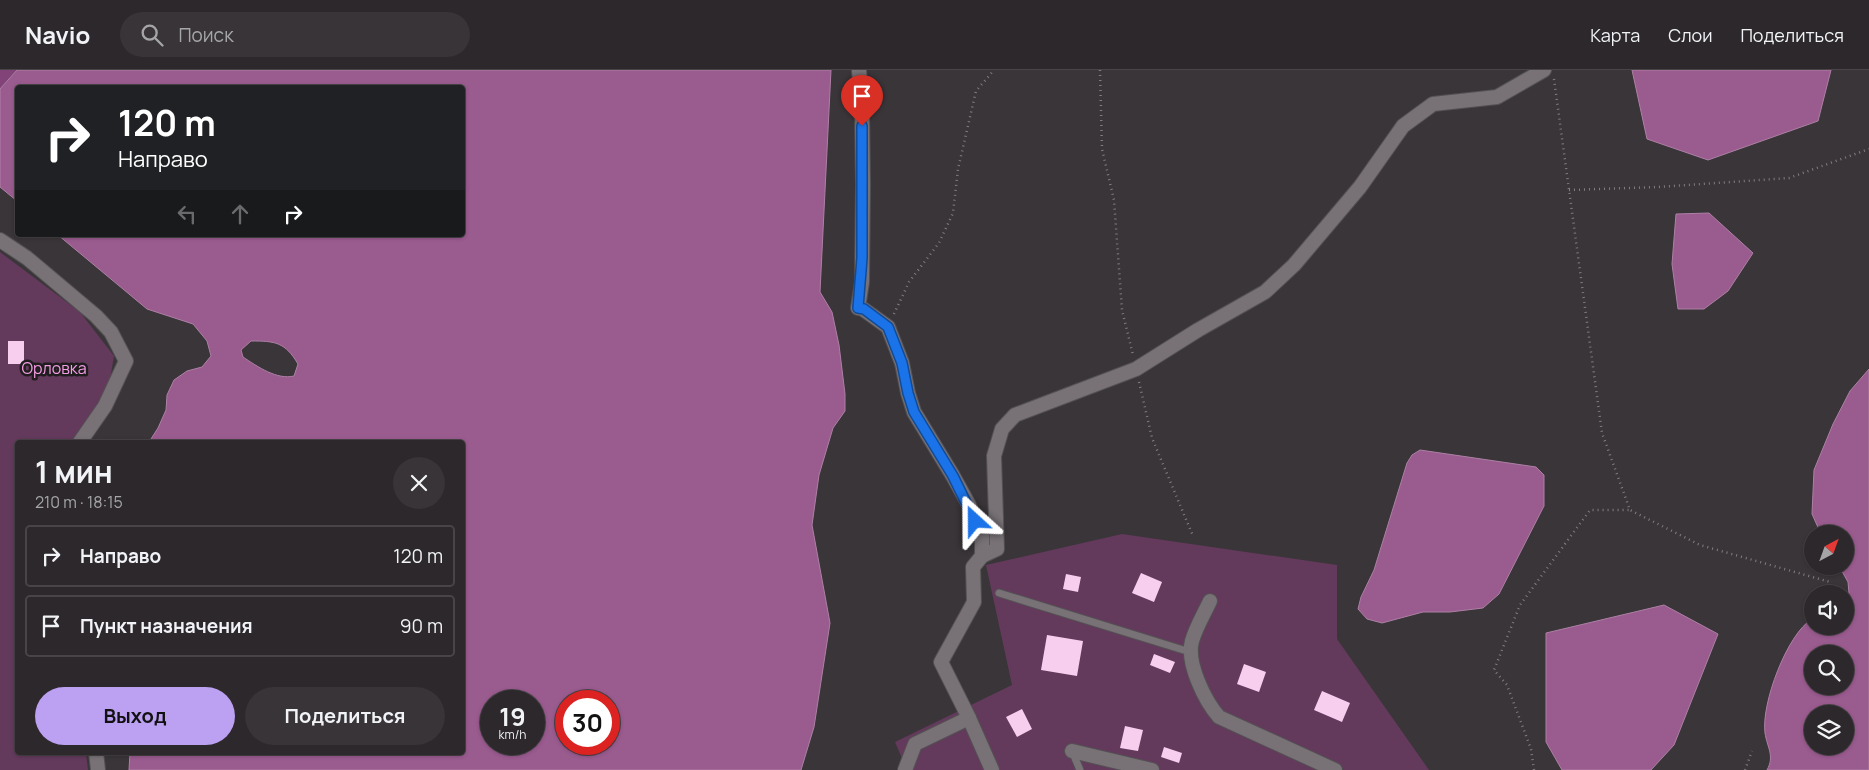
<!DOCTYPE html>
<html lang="ru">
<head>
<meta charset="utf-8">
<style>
	body { margin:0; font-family:Manrope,sans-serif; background:#383437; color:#f1f3f6; height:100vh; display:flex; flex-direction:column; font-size:19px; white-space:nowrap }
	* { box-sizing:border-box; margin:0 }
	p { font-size:16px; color:#a6a6a9 }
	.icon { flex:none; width:28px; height:28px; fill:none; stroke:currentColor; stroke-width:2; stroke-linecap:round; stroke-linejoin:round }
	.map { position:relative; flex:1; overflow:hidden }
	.side { position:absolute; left:15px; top:370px; width:450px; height:315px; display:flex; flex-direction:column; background:#2c282b; border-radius:5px; box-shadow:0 1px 4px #0004,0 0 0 1px #484447 }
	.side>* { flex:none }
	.top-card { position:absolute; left:15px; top:15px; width:450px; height:152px; border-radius:5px; box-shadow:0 1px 4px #0004,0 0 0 1px #484447; background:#202124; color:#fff; overflow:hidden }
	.needle { width:32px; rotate:41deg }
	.fabs { position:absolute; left:1804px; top:455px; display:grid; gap:10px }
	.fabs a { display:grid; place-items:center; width:50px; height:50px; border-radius:50%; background:#2c282b; box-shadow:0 1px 4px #0004,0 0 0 1px #484447; font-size:25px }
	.speed { position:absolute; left:480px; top:620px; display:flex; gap:10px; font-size:25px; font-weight:700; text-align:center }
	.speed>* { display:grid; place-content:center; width:65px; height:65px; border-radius:50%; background:#2c282b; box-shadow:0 1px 4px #0004,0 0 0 1px #484447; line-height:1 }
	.speed small { font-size:12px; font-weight:400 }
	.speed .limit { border:8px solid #d22; background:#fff; color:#111 }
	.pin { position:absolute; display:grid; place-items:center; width:42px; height:42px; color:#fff; margin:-51px -21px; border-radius:50% 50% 50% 0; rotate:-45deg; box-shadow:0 0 5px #0007 }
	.pin .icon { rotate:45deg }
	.me { position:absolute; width:55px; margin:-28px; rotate:336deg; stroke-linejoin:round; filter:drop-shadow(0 0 4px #0008) }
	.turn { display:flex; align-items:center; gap:18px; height:105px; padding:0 20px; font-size:22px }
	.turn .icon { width:65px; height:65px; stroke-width:2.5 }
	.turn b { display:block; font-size:35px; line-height:42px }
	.lanes { display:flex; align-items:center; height:48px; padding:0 20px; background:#0003; justify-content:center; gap:25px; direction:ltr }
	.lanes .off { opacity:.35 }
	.round { display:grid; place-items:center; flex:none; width:52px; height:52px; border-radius:26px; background:#383437 }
	.summary { display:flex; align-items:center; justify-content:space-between; height:85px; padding:0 20px }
	h1 { font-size:30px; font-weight:700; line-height:38px }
	.action { display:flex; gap:10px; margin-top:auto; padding:10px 20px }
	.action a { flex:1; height:58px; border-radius:30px; background:#bca0f2; color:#111; font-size:20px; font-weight:700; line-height:58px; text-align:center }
	.action a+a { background:#383437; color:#f1f3f6 }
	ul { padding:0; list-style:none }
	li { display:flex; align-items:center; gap:15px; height:62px; margin:0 10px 8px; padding:0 10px; border:2px solid #484447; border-radius:5px }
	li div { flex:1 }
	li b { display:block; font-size:19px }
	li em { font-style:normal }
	header { display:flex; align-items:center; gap:30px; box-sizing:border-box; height:70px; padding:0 25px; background:#2c282b; border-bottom:1px solid #484447 }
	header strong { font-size:24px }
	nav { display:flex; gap:28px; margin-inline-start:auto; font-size:18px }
	.search { width:350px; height:45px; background:#383437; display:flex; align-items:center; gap:12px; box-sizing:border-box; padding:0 18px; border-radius:28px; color:#a6a6a9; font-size:19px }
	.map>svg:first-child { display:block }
	.green { fill:#633a5c }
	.forest { fill:#824478 }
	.water { fill:#9a5b8f; stroke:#ad80a5; fill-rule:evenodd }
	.building { fill:#f8ceef }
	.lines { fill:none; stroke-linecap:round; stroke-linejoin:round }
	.lane-casing { stroke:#545153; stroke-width:9 }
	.street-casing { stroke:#545153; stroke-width:16 }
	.path { stroke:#817d80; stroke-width:2.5; stroke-dasharray:1 4; stroke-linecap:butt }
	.lane { stroke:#787277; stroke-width:7 }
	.street { stroke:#787277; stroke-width:14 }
	.route-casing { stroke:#114b97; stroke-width:12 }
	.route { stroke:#1a73e8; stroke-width:9 }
	.labels { text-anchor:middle; stroke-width:5; stroke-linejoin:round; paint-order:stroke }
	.park-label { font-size:16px; fill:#f49ce4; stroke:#201d1f }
</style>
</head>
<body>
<header>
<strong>Navio</strong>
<div class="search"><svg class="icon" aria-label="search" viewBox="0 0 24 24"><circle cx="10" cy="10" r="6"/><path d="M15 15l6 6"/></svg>Поиск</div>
<nav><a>Карта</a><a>Слои</a><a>Поделиться</a></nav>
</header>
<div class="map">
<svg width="1869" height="700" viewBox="0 0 1869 700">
	<rect width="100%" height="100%" fill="#3a3539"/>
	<g class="green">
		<polygon points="0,182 80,242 114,286 109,315 74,372 18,372 18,682 86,683 88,700 0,700"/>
		<polygon points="1122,464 1337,495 1337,569 1429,700 907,700 895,672 1012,615 986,495"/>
	</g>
	<polygon class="forest" points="0,0 17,0 0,19"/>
	<g class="water">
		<path d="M17 0H831L820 222 832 242 839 275 845 324V341L833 358 819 405 812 455 830 553 814 657 801 700H129L130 683 462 682V372H149L158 358 166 340 167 325 174 310 187 301 202 297 211 286 207 271 193 254 147 239 58 165H462V18H18L17 131 0 117V19ZM251 271C275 271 285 272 298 294L294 306C277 310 258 297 243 287L241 280ZM534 631V674H491V631ZM566 631H609V674H566Z"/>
		<polygon points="1632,0 1831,0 1818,51 1708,90 1647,69"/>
		<polygon points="1709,143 1753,183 1728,221 1704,239 1678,239 1672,194 1676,144"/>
		<path d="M1869 299V700H1767C1775 686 1767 677 1765 663 1761 634 1787 564 1812 549V556H1845V527L1849 523 1848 512 1839 496H1845V464H1821L1812 444 1814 400 1833 354 1850 321ZM1812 584H1845V616H1812ZM1812 644H1845V676H1812Z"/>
		<polygon points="1420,380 1536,397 1544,405 1544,436 1499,524 1483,538 1450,542 1423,542 1382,553 1367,549 1358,539 1361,527 1374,500 1407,393 1412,385"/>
		<polygon points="1664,535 1718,564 1674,675 1651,700 1562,700 1546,672 1546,563"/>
	</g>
	<g class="building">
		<rect x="8" y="271" width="16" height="23"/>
		<polygon points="1141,503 1162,512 1154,532 1132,523"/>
		<polygon points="1066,504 1081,507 1078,522 1063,519"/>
		<polygon points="1047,565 1083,571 1077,606 1041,600"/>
		<polygon points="1154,584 1175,592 1170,603 1150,595"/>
		<polygon points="1244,594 1266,602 1259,622 1237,614"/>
		<polygon points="1322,621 1350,633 1342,652 1314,640"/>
		<polygon points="1022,639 1032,659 1017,667 1006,647"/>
		<polygon points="1125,656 1143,660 1138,681 1120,678"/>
		<polygon points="1164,677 1182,683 1179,693 1161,687"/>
	</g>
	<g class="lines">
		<defs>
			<g id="lane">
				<polyline points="999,523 1190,582"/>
				<polyline points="1072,681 1080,700"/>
			</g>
			<g id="street">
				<polyline points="859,0 862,37 863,115 862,212 858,238 863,239 888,257 902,293 908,323 914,342 953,406 969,435 982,466 982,486"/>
				<polyline points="0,170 27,188 96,246 111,262 126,291 105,336 80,372"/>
				<path d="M1210 531C1204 544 1196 557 1192 571 1186 593 1205 631 1219 647L1335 700"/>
				<polyline points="969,648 992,700"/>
				<polyline points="1072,681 1152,700"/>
				<polyline points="96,682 98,700"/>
				<polyline points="905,700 915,674 969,648 941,592 974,532 973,497 982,486 997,479 994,386 1002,359 1015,345 1136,299 1198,260 1265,222 1294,195 1360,117 1403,56 1433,34 1497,27 1544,0"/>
			</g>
		</defs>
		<use href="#lane" class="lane-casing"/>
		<use href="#street" class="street-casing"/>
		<g class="path">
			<polyline points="1100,0 1102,79 1114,130 1122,240 1133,285"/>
			<polyline points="1554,9 1602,363 1630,440 1700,475 1830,512"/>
			<polyline points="1569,120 1658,117 1789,108 1869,79"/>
			<polyline points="894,244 909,212 939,173 953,143 958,99 976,21 994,0"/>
			<polyline points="1139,312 1152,368 1193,466"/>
			<polyline points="1534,700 1531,679 1507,615 1494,600 1520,535 1590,440 1630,440"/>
			<polyline points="1745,700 1752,681"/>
		</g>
		<use href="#lane" class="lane"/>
		<use href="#street" class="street"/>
	</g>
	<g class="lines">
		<defs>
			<polyline id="route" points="862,56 862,188 858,238 864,239 888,257 902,293 908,323 914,342 953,406 975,451"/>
		</defs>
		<use href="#route" class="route-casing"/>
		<use href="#route" class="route"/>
	</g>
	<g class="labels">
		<g class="park-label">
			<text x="54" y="304">Орловка</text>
		</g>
	</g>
</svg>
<div class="fabs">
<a><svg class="needle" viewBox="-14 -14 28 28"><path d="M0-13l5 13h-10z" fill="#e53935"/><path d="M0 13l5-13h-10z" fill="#a6a6a9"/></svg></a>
<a><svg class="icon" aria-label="sound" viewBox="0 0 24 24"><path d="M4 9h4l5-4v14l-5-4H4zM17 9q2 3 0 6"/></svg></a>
<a><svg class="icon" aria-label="search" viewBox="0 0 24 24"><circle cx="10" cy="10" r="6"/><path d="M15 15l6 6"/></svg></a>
<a><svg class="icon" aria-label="layers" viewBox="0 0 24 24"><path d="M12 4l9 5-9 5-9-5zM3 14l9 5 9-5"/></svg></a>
</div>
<div class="speed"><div>19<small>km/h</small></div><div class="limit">30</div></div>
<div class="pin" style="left:862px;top:56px;background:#d93025"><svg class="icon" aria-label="arrive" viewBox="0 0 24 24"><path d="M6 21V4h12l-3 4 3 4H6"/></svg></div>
<svg class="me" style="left:975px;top:451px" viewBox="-20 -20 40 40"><path d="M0-17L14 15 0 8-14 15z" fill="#1a73e8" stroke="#fff" stroke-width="4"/></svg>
<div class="top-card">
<div class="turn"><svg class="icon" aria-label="right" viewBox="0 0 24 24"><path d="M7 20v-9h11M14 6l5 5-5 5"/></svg><div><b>120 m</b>Направо</div></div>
<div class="lanes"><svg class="icon off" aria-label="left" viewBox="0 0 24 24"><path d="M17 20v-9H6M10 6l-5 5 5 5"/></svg><svg class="icon off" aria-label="ahead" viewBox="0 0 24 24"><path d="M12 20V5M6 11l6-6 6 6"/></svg><svg class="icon" aria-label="right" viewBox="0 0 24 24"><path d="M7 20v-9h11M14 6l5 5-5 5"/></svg></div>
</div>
<section class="side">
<div class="summary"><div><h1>1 мин</h1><p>210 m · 18:15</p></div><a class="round"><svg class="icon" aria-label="close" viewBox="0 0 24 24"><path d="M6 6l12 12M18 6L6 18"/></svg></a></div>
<ul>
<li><svg class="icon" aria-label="right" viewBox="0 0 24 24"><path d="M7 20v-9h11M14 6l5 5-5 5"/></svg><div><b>Направо</b></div><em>120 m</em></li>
<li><svg class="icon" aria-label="arrive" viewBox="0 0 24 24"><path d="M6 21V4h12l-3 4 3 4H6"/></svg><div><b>Пункт назначения</b></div><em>90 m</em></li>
</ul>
<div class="action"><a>Выход</a><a>Поделиться</a></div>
</section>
</div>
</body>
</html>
